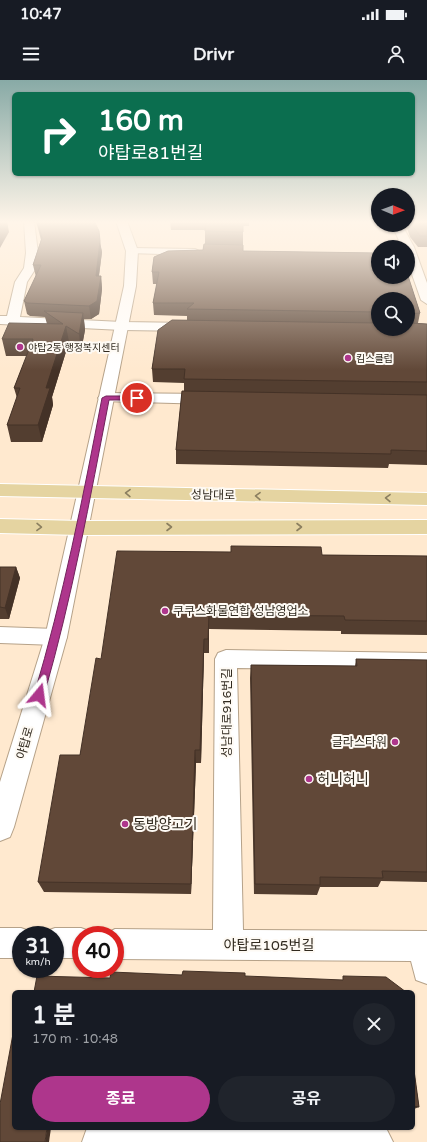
<!DOCTYPE html>
<html lang="ko">
<head>
<meta charset="utf-8">
<style>
	body { margin:0; font-family:"Varela Round","Noto Sans KR",sans-serif; background:#20242c; color:#f1f3f6; height:100vh; display:flex; flex-direction:column; font-size:15px; white-space:nowrap }
	* { box-sizing:border-box; margin:0 }
	p { font-size:13px; color:#9ea1a6 }
	.icon { flex:none; width:22px; height:22px; fill:none; stroke:currentColor; stroke-width:2; stroke-linecap:round; stroke-linejoin:round }
	.map { position:relative; flex:1; overflow:hidden }
	.details { position:absolute; left:12px; top:910px; width:403px; height:140px; display:flex; flex-direction:column; background:#171b24; border-radius:6px; box-shadow:0 1px 3px #0004 }
	.details>* { flex:none }
	.hud { position:absolute; left:12px; top:12px; width:403px; height:84px; border-radius:6px; box-shadow:0 1px 3px #0004; background:#0b6e4f; color:#fff; overflow:hidden }
	.needle { width:26px; rotate:91deg }
	.controls { position:absolute; left:371px; top:108px; display:grid; gap:8px }
	.controls a { display:grid; place-items:center; width:44px; height:44px; border-radius:50%; background:#171b24; box-shadow:0 1px 3px #0004; font-size:20px }
	.speed { position:absolute; left:12px; top:846px; display:flex; gap:8px; font-size:20px; font-weight:700; text-align:center }
	.speed>* { display:grid; place-content:center; width:52px; height:52px; border-radius:50%; background:#171b24; box-shadow:0 1px 3px #0004; line-height:1 }
	.speed small { font-size:10px; font-weight:400 }
	.speed .limit { border:6px solid #d22; background:#fff; color:#111 }
	.pin { position:absolute; display:grid; place-items:center; width:34px; height:34px; color:#fff; margin:-17px; border:2px solid #fff; border-radius:50%; box-shadow:0 1px 4px #0007 }
	.me { position:absolute; width:44px; margin:-22px; rotate:16deg; stroke-linejoin:round; filter:drop-shadow(0 0 3px #0008) }
	.turn { display:flex; align-items:center; gap:14px; height:84px; padding:0 20px; font-size:18px }
	.turn .icon { width:52px; height:52px; stroke-width:2.5 }
	.turn b { display:block; font-size:28px; line-height:34px }
	.round { display:grid; place-items:center; flex:none; width:42px; height:42px; border-radius:21px; background:#20242c }
	.summary { display:flex; align-items:center; justify-content:space-between; height:68px; padding:0 20px }
	h1 { font-size:24px; font-weight:700; line-height:30px }
	.button { display:flex; gap:8px; margin-top:auto; padding:8px 20px }
	.button a { flex:1; height:46px; border-radius:24px; background:#ae368c; color:#fff; font-size:16px; font-weight:700; line-height:46px; text-align:center }
	.button a+a { background:#20242c; color:#f1f3f6 }
	.status { display:flex; justify-content:space-between; align-items:center; height:28px; padding:0 20px; background:#171b24; direction:ltr }
	.status svg { height:11px; fill:currentColor }
	header { display:flex; justify-content:space-between; align-items:center; height:52px; padding:0 20px; background:#171b24; font-size:18px; font-weight:700 }
	.map>svg:first-child { display:block }
	.lines { fill:none; stroke-linecap:round; stroke-linejoin:round }
	.minor-casing { stroke:#b6a289; stroke-width:2 }
	.tertiary-casing { stroke:#b6a289; stroke-width:2 }
	.primary-casing { stroke:#fff; stroke-width:2 }
	.minor { fill:#fff; fill-rule:evenodd }
	.tertiary { fill:#fff; fill-rule:evenodd }
	.primary { fill:#e5d4a1; fill-rule:evenodd }
	.wall { fill:#533e30; fill-rule:evenodd }
	.shaded-wall { fill:#443227 }
	.building { fill:#614838; stroke:#443227 }
	.oneway { stroke:#8b7f60 }
	.route { fill:#ae368c; stroke:#71235b }
	.poi-dot { fill:#ae368c; stroke:#fefaf4; stroke-width:1.5 }
	.labels { text-anchor:middle; stroke-width:4; stroke-linejoin:round; paint-order:stroke }
	.far-poi-label { font-size:10px; fill:#312a1f; stroke:#fefaf4; text-anchor:start }
	.street-label { font-size:12px; fill:#312a1f; stroke:#fefaf4 }
	.poi-label { font-size:12px; fill:#312a1f; stroke:#fefaf4; text-anchor:start }
	.near-poi-label { font-size:14px; fill:#312a1f; stroke:#fefaf4; text-anchor:start }
	.near-street-label { font-size:14px; fill:#312a1f; stroke:#fefaf4 }
</style>
</head>
<body>
<div class="status"><b>10:47</b><svg viewBox="0 0 49 12"><path d="M0 12V9h3v3zM5 12V6h3v6zM10 12V3h3v9zM15 12V0h3v12zM26 1h20v11H26zM47 4h2v5h-2z"/></svg></div>
<header><svg class="icon" aria-label="menu" viewBox="0 0 24 24"><path d="M4 6h16M4 12h16M4 18h16"/></svg>Drivr<svg class="icon" aria-label="person" viewBox="0 0 24 24"><circle cx="12" cy="8" r="4"/><path d="M4 21q1-7 8-7t8 7"/></svg></header>
<div class="map">
<svg width="427" height="1062" viewBox="0 0 427 1062">
	<rect width="100%" height="100%" fill="#ffe9cf"/>
	<g class="lines">
		<defs>
			<g id="minor">
				<polygon points="24,141 34,141 38,173 36,188 27,202 20,237 122,242 192,243 197,244 199,247 197,250 192,251 122,250 0,244 0,236 7,236 15,202 24,188 26,173"/>
				<polygon points="392,145 402,145 414,167 427,203 427,224 421,220 408,183 408,167 402,167"/>
				<polygon points="132,168 195,169 201,172 195,175 128,173 126,171"/>
				<polygon points="106,313 210,314 215,316 218,319 215,322 210,324 101,321 98,318 101,315"/>
				<polygon points="0,547 56,549 64,551 67,557 64,563 56,565 0,563"/>
				<polygon points="226,570 427,573 427,591 237,588 243,850 427,851 427,904 416,900 411,881 115,879 115,855 104,855 115,849 213,850 215,579 218,573"/>
				<polygon points="0,848 21,848 32,852 33,855 21,855 21,878 0,878"/>
				<polygon points="55,848 81,848 92,852 93,855 81,855 81,878 55,878 55,855 43,855 44,852"/>
				<polygon points="87,1048 384,1048 387,1050 393,1062 82,1062"/>
			</g>
			<polygon id="tertiary" points="116,141 127,141 138,171 136,206 67,557 14,747 10,757 0,761 0,702 45,557 124,206 126,171"/>
			<g id="primary">
				<polygon points="0,404 427,413 427,425 0,416"/>
				<polygon points="0,439 80,441 427,440 427,454 80,455 0,453"/>
			</g>
		</defs>
		<use href="#minor" class="minor-casing"/>
		<use href="#tertiary" class="tertiary-casing"/>
		<use href="#primary" class="primary-casing"/>
		<use href="#minor" class="minor"/>
		<use href="#tertiary" class="tertiary"/>
		<use href="#primary" class="primary"/>
	</g>
	<g class="wall">
		<polygon points="36,141 94,141 102,172 99,196 101,196 102,209 99,234 91,239 84,239 85,250 81,271 69,262 52,317 53,325 42,362 11,362 7,345 17,318 14,308 27,276 6,276 2,259 47,244 45,237 30,236 27,234 24,221 36,197 33,185 41,160"/>
		<path d="M170 141H249V146H243V171L378 173V197H408V196L420 233 418 243 427 244V385L389 384 388 388 176 384V370L182 311H184V303L153 302 152 289 158 250 172 240H187V236L154 235 153 223 157 204H153L152 192 154 177 168 171 203 170 204 164H205V150H171ZM378 219H408V249H378Z"/>
		<polygon points="408,141 427,141 427,167 418,167 410,157 406,145 408,145"/>
		<polygon points="322,475 427,476 427,555 341,554 341,551 209,549 209,573 204,573 201,683 196,683 191,814 44,812 38,802 80,675 101,579"/>
		<polygon points="0,487 16,487 20,498 9,539 0,539"/>
		<polygon points="356,579 427,580 427,802 381,801 378,807 320,807 317,815 254,814 250,598 251,585 355,586"/>
		<polygon points="413,983 419,1027 414,1029 413,1029"/>
	</g>
	<g class="shaded-wall">
		<polygon points="3,141 7,141 9,152 0,168 0,146"/>
		<polygon points="100,161 102,172 97,209 96,196"/>
		<polygon points="101,196 102,209 99,234 91,239 89,226"/>
		<polygon points="83,233 85,250 81,271 79,254"/>
		<polygon points="66,246 69,262 52,317 53,325 42,362 38,345 46,308"/>
		<polygon points="16,487 20,498 9,539 5,528"/>
		<polygon points="209,535 209,573 208,559"/>
		<polygon points="204,559 204,573 201,683 200,670"/>
		<polygon points="195,670 196,683 191,814 191,804"/>
		<polygon points="47,1048 51,1048 49,1062 45,1062"/>
	</g>
	<g class="building">
		<polygon points="0,141 3,141 0,146"/>
		<polygon points="37,141 94,141 99,151 100,161 96,196 101,196 97,221 89,226 27,223 24,221 41,185 33,185 42,158"/>
		<polygon points="206,141 243,141 243,152 205,151"/>
		<polygon points="411,141 427,141 427,156 420,156 412,145"/>
		<polygon points="204,164 243,165 243,171 378,173 378,197 408,197 408,196 420,233 408,234 408,219 378,219 378,232 187,229 194,223 153,223 159,192 152,192 154,177 168,171 203,170"/>
		<polygon points="44,231 83,233 79,254 66,246 46,308 50,308 38,345 7,345 20,308 14,308 33,259 2,259 9,243 63,244"/>
		<polygon points="172,240 378,243 378,249 408,249 408,243 427,244 427,302 184,299 185,289 152,289 158,250"/>
		<polygon points="182,311 427,315 427,371 391,370 391,374 176,370"/>
		<polygon points="231,466 321,467 322,475 427,476 427,541 345,540 344,536 209,535 208,559 204,559 200,670 195,670 191,804 38,802 60,675 80,675 96,578 101,579 117,471 231,472"/>
		<polygon points="0,487 16,487 5,528 0,527"/>
		<polygon points="356,579 427,580 427,792 382,791 383,798 320,797 320,805 255,804 251,585 357,586"/>
		<polygon points="183,891 245,893 245,896 343,900 343,896 386,897 406,912 34,912 37,896 110,898 111,892 182,895"/>
		<polygon points="13,954 14,954 14,1048 47,1048 45,1062 0,1062 0,1024"/>
		<polygon points="413,983 419,1027 413,1026"/>
	</g>
	<defs><path id="oneway-chevron" d="M-2-3.5L2.5 0L-2 3.5" fill="none" stroke-width="1.6" stroke-linecap="round" stroke-linejoin="round"/></defs>
	<g class="oneway">
		<use href="#oneway-chevron" transform="translate(128 413) rotate(-179)"/>
		<use href="#oneway-chevron" transform="translate(258 416) rotate(-179)"/>
		<use href="#oneway-chevron" transform="translate(388 418) rotate(-179)"/>
		<use href="#oneway-chevron" transform="translate(39 447) rotate(1)"/>
		<use href="#oneway-chevron" transform="translate(169 447)"/>
		<use href="#oneway-chevron" transform="translate(299 447)"/>
	</g>
	<linearGradient id="sky" x2="0" y2="1"><stop stop-color="#88aaa6"/><stop offset="0.49" stop-color="#fff5e9"/><stop offset="1" stop-color="#fff5e9" stop-opacity="0"/></linearGradient>
	<rect width="427" height="290" fill="url(#sky)"/>
	<path class="route" d="M106 316H137L141 318 137 320H109C90 419 72 518 44 615L39 619 34 615C63 518 83 418 102 318Z"/>
	<g class="poi-dot">
		<circle cx="20" cy="267" r="4"/>
		<circle cx="348" cy="278" r="4"/>
		<circle cx="165" cy="531" r="4"/>
		<circle cx="395" cy="662" r="4"/>
		<circle cx="309" cy="699" r="4"/>
		<circle cx="125" cy="744" r="4"/>
	</g>
	<g class="labels">
		<g class="far-poi-label">
			<text x="28" y="271">야탑2동 행정복지센터</text>
			<text x="356" y="282">킴스클럽</text>
		</g>
		<g class="street-label">
			<text transform="translate(213 415) rotate(1)" y="4">성남대로</text>
			<text transform="translate(227 633) rotate(-90)" y="4">성남대로916번길</text>
			<text transform="translate(25 663) rotate(-74)" y="4">야탑로</text>
		</g>
		<g class="poi-label">
			<text x="173" y="535">쿠쿠스화물연합 성남영업소</text>
			<text x="387" y="666" text-anchor="end">글라스타워</text>
		</g>
		<g class="near-poi-label">
			<text x="317" y="704">허니허니</text>
			<text x="133" y="749">동방양고기</text>
		</g>
		<g class="near-street-label">
			<text x="269" y="870">야탑로105번길</text>
		</g>
	</g>
</svg>
<div class="controls">
<a><svg class="needle" viewBox="-14 -14 28 28"><path d="M0-13l5 13h-10z" fill="#e53935"/><path d="M0 13l5-13h-10z" fill="#9ea1a6"/></svg></a>
<a><svg class="icon" aria-label="sound" viewBox="0 0 24 24"><path d="M4 9h4l5-4v14l-5-4H4zM17 9q2 3 0 6"/></svg></a>
<a><svg class="icon" aria-label="search" viewBox="0 0 24 24"><circle cx="10" cy="10" r="6"/><path d="M15 15l6 6"/></svg></a>
</div>
<div class="speed"><div>31<small>km/h</small></div><div class="limit">40</div></div>
<div class="pin" style="left:137px;top:318px;background:#d93025"><svg class="icon" aria-label="arrive" viewBox="0 0 24 24"><path d="M6 21V4h12l-3 4 3 4H6"/></svg></div>
<svg class="me" style="left:39px;top:615px" viewBox="-20 -20 40 40"><path d="M0-17L14 15 0 8-14 15z" fill="#ae368c" stroke="#fff" stroke-width="4"/></svg>
<div class="hud">
<div class="turn"><svg class="icon" aria-label="right" viewBox="0 0 24 24"><path d="M7 20v-9h11M14 6l5 5-5 5"/></svg><div><b>160 m</b>야탑로81번길</div></div>
</div>
<section class="details">
<div class="summary"><div><h1>1 분</h1><p>170 m · 10:48</p></div><a class="round"><svg class="icon" aria-label="close" viewBox="0 0 24 24"><path d="M6 6l12 12M18 6L6 18"/></svg></a></div>
<div class="button"><a>종료</a><a>공유</a></div>
</section>
</div>
</body>
</html>
